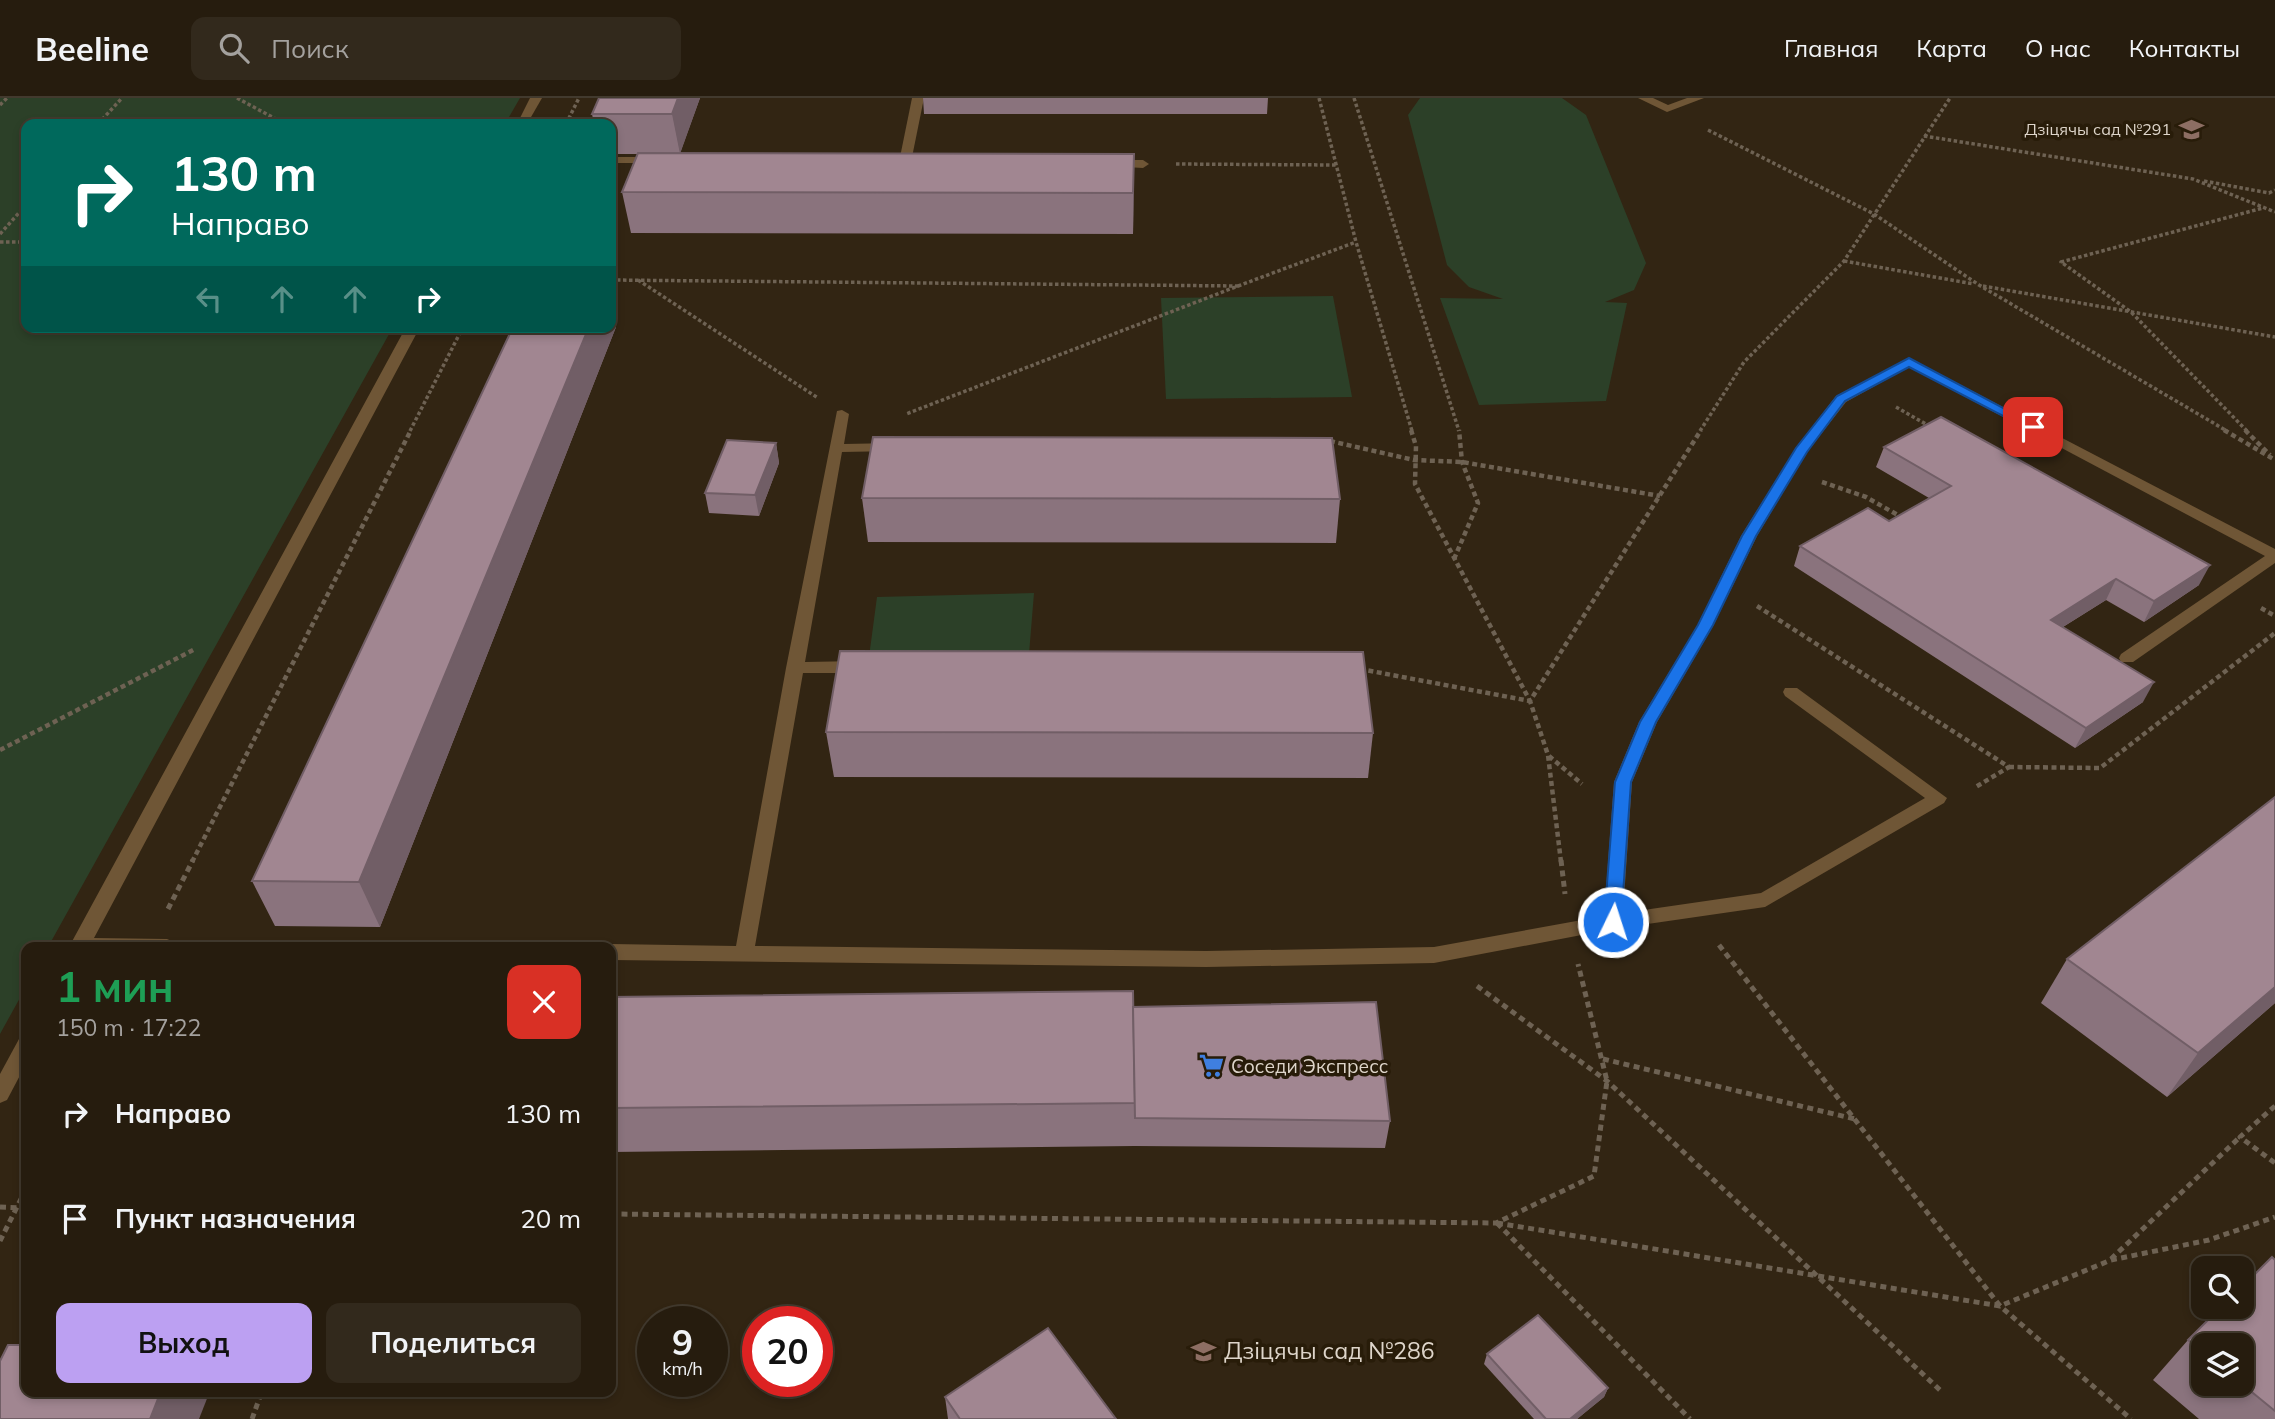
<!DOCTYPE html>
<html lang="ru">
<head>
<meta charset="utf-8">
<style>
	body { margin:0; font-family:Mulish,sans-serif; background:#32291c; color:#f1f3f6; height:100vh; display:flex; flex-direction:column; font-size:26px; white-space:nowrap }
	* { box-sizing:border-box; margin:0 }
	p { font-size:23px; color:#a4a19e }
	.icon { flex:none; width:38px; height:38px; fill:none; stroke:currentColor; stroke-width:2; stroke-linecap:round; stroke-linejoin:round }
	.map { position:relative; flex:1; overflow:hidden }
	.details { position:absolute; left:21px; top:844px; width:595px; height:455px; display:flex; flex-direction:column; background:#261c0e; border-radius:14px; box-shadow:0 4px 10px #0003,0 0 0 2px #423a2e }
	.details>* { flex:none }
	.banner { position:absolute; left:21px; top:21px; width:595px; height:214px; border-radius:14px; box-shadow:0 4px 10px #0003,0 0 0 2px #423a2e; background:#00695c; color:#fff; overflow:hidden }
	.buttons { position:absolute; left:2191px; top:1158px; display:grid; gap:14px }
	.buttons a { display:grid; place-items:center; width:63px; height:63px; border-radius:14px; background:#261c0e; box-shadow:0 4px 10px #0003,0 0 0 2px #423a2e; font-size:35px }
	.speed { position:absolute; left:637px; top:1208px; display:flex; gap:14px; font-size:35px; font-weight:700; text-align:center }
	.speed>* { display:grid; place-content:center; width:91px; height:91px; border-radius:50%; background:#261c0e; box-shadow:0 4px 10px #0003,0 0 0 2px #423a2e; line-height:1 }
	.speed small { font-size:18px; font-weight:400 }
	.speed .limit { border:10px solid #d22; background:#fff; color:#111 }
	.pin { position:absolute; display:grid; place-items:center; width:60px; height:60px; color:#fff; margin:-30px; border-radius:14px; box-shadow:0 4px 10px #0006 }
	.me { position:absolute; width:77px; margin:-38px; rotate:4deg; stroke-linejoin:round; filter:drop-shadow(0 0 5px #0008) }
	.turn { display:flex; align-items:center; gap:24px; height:147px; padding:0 35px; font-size:32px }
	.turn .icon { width:91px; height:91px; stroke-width:2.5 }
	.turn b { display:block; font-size:49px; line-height:60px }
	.lanes { display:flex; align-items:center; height:66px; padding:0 35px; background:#0003; justify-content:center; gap:35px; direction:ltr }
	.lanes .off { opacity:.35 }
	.round { display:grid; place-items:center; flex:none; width:74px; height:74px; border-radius:14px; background:#32291c }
	.summary { display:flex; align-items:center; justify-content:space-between; height:119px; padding:0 35px }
	h1 { font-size:42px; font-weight:700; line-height:52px; color:#1e9e55 }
	.cta { display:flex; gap:14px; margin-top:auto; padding:14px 35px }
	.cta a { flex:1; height:80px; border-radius:14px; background:#bca0f2; color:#111; font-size:28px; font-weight:700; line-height:80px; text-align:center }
	.cta a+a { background:#32291c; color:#f1f3f6 }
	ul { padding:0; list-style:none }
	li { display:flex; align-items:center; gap:21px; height:105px; padding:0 35px }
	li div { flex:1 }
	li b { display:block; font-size:26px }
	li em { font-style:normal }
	header { display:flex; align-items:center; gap:42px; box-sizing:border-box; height:98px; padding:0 35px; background:#261c0e; border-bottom:2px solid #423a2e }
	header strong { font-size:33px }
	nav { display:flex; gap:38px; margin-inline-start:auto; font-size:24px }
	.search { width:490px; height:63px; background:#32291c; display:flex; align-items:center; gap:18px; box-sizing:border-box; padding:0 24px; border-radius:14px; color:#a4a19e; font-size:26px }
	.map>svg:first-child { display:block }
	.green { fill:#2c4028 }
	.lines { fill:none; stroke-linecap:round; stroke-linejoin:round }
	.path-far2 { stroke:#6e6253; stroke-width:3.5; stroke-dasharray:3.5 2.5; stroke-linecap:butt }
	.path-far1 { stroke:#6e6253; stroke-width:4.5; stroke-dasharray:5 3.5; stroke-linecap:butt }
	.path { stroke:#6e6253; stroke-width:5; stroke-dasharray:6 4.5; stroke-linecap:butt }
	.lane { fill:#6f5636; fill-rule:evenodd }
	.wall { fill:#8a737d; fill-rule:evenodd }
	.shaded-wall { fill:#715e66 }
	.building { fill:#a18691; stroke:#715e66; stroke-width:2 }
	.route { fill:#1a73e8; stroke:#114b97; stroke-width:2 }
	.labels { text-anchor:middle; stroke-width:7; stroke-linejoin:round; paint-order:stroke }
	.far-poi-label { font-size:16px; fill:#ded5ca; stroke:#281c09; text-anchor:end }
	.poi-label { font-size:19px; fill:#ded5ca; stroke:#281c09; text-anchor:start }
	.near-poi-label { font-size:23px; fill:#ded5ca; stroke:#281c09; text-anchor:start }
</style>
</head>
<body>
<header>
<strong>Beeline</strong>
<div class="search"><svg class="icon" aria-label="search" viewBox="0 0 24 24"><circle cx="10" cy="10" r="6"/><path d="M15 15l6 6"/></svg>Поиск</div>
<nav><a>Главная</a><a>Карта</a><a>О нас</a><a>Контакты</a></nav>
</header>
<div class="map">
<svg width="2275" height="1321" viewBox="0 0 2275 1321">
	<rect width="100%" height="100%" fill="#322513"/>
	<g class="green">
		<polygon points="0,0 520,0 505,26 26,26 26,229 393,229 48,849 26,849 26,889 0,936"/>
		<polygon points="1420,0 1562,0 1586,17 1646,165 1634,192 1605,204 1627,205 1606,303 1479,307 1440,200 1503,201 1469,189 1447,167 1408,17"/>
		<polygon points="1333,198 1352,299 1166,301 1161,200"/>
		<polygon points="1034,495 1029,556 869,559 877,499"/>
	</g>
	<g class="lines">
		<g class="path-far2">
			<polyline points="237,0 285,26"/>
			<polyline points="1319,0 1356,144 1412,333"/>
			<polyline points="1354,0 1459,333"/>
			<polyline points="0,7 7,0"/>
			<polyline points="98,26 122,0"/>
			<polyline points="566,26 579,0"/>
			<polyline points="1708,32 1874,116 1979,187 2227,333"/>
			<polyline points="1924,38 2193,81 2275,114"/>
			<polyline points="1176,66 1336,67"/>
			<polyline points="2204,83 2269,95 2275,92"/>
			<polyline points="0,136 26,107"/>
			<polyline points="0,144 26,144"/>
			<polyline points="1844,163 1974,186"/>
			<polyline points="611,182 1238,188 906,316"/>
			<polyline points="638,182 818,300"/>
			<polyline points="1238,188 1356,144"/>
			<polyline points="1983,188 2275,239"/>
			<polyline points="1896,309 1931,329"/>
			<polyline points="410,333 463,229"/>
			<polyline points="1700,333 1744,264 1844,163 1950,0"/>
			<polyline points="2247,333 2131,214 2061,164 2263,110"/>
		</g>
		<g class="path-far1">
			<polyline points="1411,332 1416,348 1415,386 1530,603"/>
			<polyline points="2224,332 2275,362"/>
			<polyline points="2245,332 2270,357"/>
			<polyline points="1330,343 1414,362 1462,364 1660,398"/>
			<polyline points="1822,384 1866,399 1903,420"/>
			<polyline points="1454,461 1478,405 1462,364 1459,332"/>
			<polyline points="1757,508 2009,669 1974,690"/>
			<polyline points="2261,510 2275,518"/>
			<polyline points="1360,571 1530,603"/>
			<polyline points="0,652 195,551"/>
			<polyline points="1549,658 1582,686"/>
			<polyline points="2009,669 2100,670 2275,535"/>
			<polyline points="192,764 411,332"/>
			<polyline points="1561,764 1548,657 1530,603 1701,332"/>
		</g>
		<g class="path">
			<polyline points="1561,762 1565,796"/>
			<polyline points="168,811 193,762"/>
			<polyline points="1719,847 2000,1208 2111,1162 2209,1142 2275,1119"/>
			<polyline points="1477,888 1607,983 1940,1292"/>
			<polyline points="1603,961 1855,1021"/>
			<polyline points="2275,1008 2240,1039 2275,1065"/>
			<polyline points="0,1109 26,1110"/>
			<polyline points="611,1116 1496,1125 1594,1078 1607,983 1578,866"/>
			<polyline points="1497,1125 2000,1208 2131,1321"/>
			<polyline points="1497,1125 1690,1321"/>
			<polyline points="0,1143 26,1091"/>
			<polyline points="2111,1161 2240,1039"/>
			<polyline points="252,1321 262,1293"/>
		</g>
		<g class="lane">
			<polygon points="530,0 542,0 527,26 517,26"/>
			<polygon points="912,0 924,0 911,64 905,67 899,64"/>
			<polygon points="1638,0 1653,0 1668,7 1687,0 1704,0 1667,14"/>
			<polygon points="611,59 657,59 663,62 657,65 611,65"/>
			<polygon points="1112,62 1143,62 1149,66 1143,70 1108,68 1108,64"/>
			<polygon points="406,229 420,229 94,840 167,841 174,844 177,849 69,849"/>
			<polygon points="1909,260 2275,451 2275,465 2133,564 2121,564 2119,560 2121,556 2265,458 1909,269 1846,304 1807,354 1757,438 1713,528 1657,624 1632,684 1623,815 1761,795 1925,700 1785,598 1783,594 1785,590 1797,590 1947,700 1944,705 1765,809 1613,831 1434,865 1206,869 611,862 611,849 604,849 611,846 736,848 786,570 837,313 842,312 849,316 844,346 895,345 902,349 895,353 842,354 805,564 859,563 867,569 859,575 803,575 755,848 1206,853 1434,849 1604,818 1614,684 1639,624 1697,528 1741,438 1796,350 1836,298"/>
			<polygon points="26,939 26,966 7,1002 0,1005 0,976 19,941"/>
		</g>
	</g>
	<g class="wall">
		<polygon points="599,0 700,0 680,55 1134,56 1133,136 631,135 622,94 638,56 611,56 611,26 594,26 592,16"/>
		<polygon points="923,0 1268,0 1267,16 924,16"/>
		<polygon points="611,207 616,229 380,829 275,828 252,783 611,229"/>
		<polygon points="776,345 779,365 759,418 709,415 705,395"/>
		<polygon points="1884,349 2199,487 2144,524 2106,502 2063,529 2143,604 2075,650 1794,468 1800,448 1889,423 1929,400 1876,369"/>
		<polygon points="862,400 1340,401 1336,445 868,444"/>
		<polygon points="826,634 1373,635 1368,680 834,679"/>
		<polygon points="2067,861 2275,905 2167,999 2041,905"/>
		<polygon points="611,899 1133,909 1390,1023 1385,1050 1135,1048 611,1054"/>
		<path d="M2275 1162V1321H2199L2153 1282 2188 1242ZM2203 1248 2242 1286H2203Z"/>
		<polygon points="1487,1256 1608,1290 1604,1299 1577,1321 1534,1321 1484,1266"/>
		<polygon points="945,1299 1116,1321 948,1321"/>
	</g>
	<g class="shaded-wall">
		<polygon points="678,0 700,0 680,56 672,16"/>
		<polygon points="1134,56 1134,96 1133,136 1133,95"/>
		<polygon points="611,207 616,229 380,829 359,784 589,229 611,229"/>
		<polygon points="776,345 779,365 759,418 755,397"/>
		<polygon points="2210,467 2199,487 2144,524 2154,503"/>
		<polygon points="2116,481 2106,502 2042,542 2051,522"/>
		<polygon points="2154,584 2143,604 2075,650 2086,630"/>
		<polygon points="2275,889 2275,905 2167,999 2198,955"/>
		<polygon points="1608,1290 1604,1299 1577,1321 1570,1321"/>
		<polygon points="161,1293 210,1293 199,1321 150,1321"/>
	</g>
	<g class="building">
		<polygon points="599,0 678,0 672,16 592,16"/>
		<polygon points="638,55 1134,56 1133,95 622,94"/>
		<polygon points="513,229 589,229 359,784 252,783"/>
		<polygon points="1941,319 2210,467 2154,503 2116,481 2051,522 2154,584 2086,630 1800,448 1868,410 1889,423 1951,388 1884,349"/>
		<polygon points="873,339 1332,340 1340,401 862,400"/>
		<polygon points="727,342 776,345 755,397 705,395"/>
		<polygon points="840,553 1363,554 1373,635 826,634"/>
		<polygon points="2275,699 2275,889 2198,955 2067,861"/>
		<polygon points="1133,893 1135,1005 611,1010 611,899"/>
		<polygon points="1376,904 1390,1023 1135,1020 1133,909"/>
		<polygon points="2272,1159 2275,1162 2275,1313 2242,1286 2242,1248 2203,1248 2203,1254 2188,1242 2221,1209 2242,1209 2242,1189"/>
		<polygon points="1538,1217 1608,1290 1570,1321 1546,1321 1487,1256"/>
		<polygon points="1048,1230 1116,1321 960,1321 945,1299"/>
		<polygon points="8,1247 26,1247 26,1293 161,1293 150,1321 0,1321 0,1263"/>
	</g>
	<polygon class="route" points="1909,260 2039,329 2028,331 1909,269 1845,303 1807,354 1756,438 1713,527 1656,624 1631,684 1621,824 1613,831 1606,829 1604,824 1615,684 1640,624 1698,527 1742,438 1796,350 1837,298"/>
	<defs>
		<symbol id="school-bare" viewBox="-9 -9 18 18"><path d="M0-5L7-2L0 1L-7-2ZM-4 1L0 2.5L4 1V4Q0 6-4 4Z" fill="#8d6e63" stroke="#281c09" stroke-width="2.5" paint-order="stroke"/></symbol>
		<symbol id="supermarket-bare" viewBox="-9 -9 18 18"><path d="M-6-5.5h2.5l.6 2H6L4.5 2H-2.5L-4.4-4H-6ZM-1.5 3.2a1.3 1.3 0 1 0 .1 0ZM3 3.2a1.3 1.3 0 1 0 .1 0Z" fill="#3f7fe0" stroke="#281c09" stroke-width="2.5" paint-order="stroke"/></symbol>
	</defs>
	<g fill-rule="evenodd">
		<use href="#school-bare" x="2174" y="14" width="35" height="35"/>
		<use href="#supermarket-bare" x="1194" y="950" width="35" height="35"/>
		<use href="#school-bare" x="1186" y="1236" width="35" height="35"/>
	</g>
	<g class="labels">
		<g class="far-poi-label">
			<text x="2171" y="37">Дзіцячы сад №291</text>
		</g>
		<g class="poi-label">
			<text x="1231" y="975">Соседи Экспресс</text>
		</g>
		<g class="near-poi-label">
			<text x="1224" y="1261">Дзіцячы сад №286</text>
		</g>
	</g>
</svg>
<div class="buttons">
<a><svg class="icon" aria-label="search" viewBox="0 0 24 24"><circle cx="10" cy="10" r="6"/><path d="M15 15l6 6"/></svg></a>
<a><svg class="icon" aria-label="layers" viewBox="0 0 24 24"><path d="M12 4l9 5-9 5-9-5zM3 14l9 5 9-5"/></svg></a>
</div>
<div class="speed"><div>9<small>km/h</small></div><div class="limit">20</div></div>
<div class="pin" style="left:2033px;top:329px;background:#d93025"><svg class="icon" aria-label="arrive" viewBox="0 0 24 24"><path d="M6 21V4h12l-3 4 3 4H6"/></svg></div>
<svg class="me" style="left:1613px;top:824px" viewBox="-20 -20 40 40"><circle r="17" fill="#1a73e8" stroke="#fff" stroke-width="3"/><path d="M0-11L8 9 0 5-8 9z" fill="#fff"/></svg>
<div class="banner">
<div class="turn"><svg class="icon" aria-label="right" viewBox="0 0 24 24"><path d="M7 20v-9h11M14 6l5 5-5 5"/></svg><div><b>130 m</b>Направо</div></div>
<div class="lanes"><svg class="icon off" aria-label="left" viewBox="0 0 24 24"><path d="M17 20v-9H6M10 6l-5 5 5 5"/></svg><svg class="icon off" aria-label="ahead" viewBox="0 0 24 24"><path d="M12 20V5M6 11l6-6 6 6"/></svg><svg class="icon off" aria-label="ahead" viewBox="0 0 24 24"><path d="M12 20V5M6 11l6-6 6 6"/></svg><svg class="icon" aria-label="right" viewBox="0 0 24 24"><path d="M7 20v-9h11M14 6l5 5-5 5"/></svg></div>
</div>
<section class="details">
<div class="summary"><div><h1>1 мин</h1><p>150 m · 17:22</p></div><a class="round" style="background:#d93025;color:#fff"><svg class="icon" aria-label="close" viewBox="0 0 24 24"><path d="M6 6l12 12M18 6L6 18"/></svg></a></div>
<ul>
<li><svg class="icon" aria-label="right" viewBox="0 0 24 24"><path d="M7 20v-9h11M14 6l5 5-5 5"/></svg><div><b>Направо</b></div><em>130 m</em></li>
<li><svg class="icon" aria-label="arrive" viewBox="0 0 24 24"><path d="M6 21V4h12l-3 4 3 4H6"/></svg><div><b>Пункт назначения</b></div><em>20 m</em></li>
</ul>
<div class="cta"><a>Выход</a><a>Поделиться</a></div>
</section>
</div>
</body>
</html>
